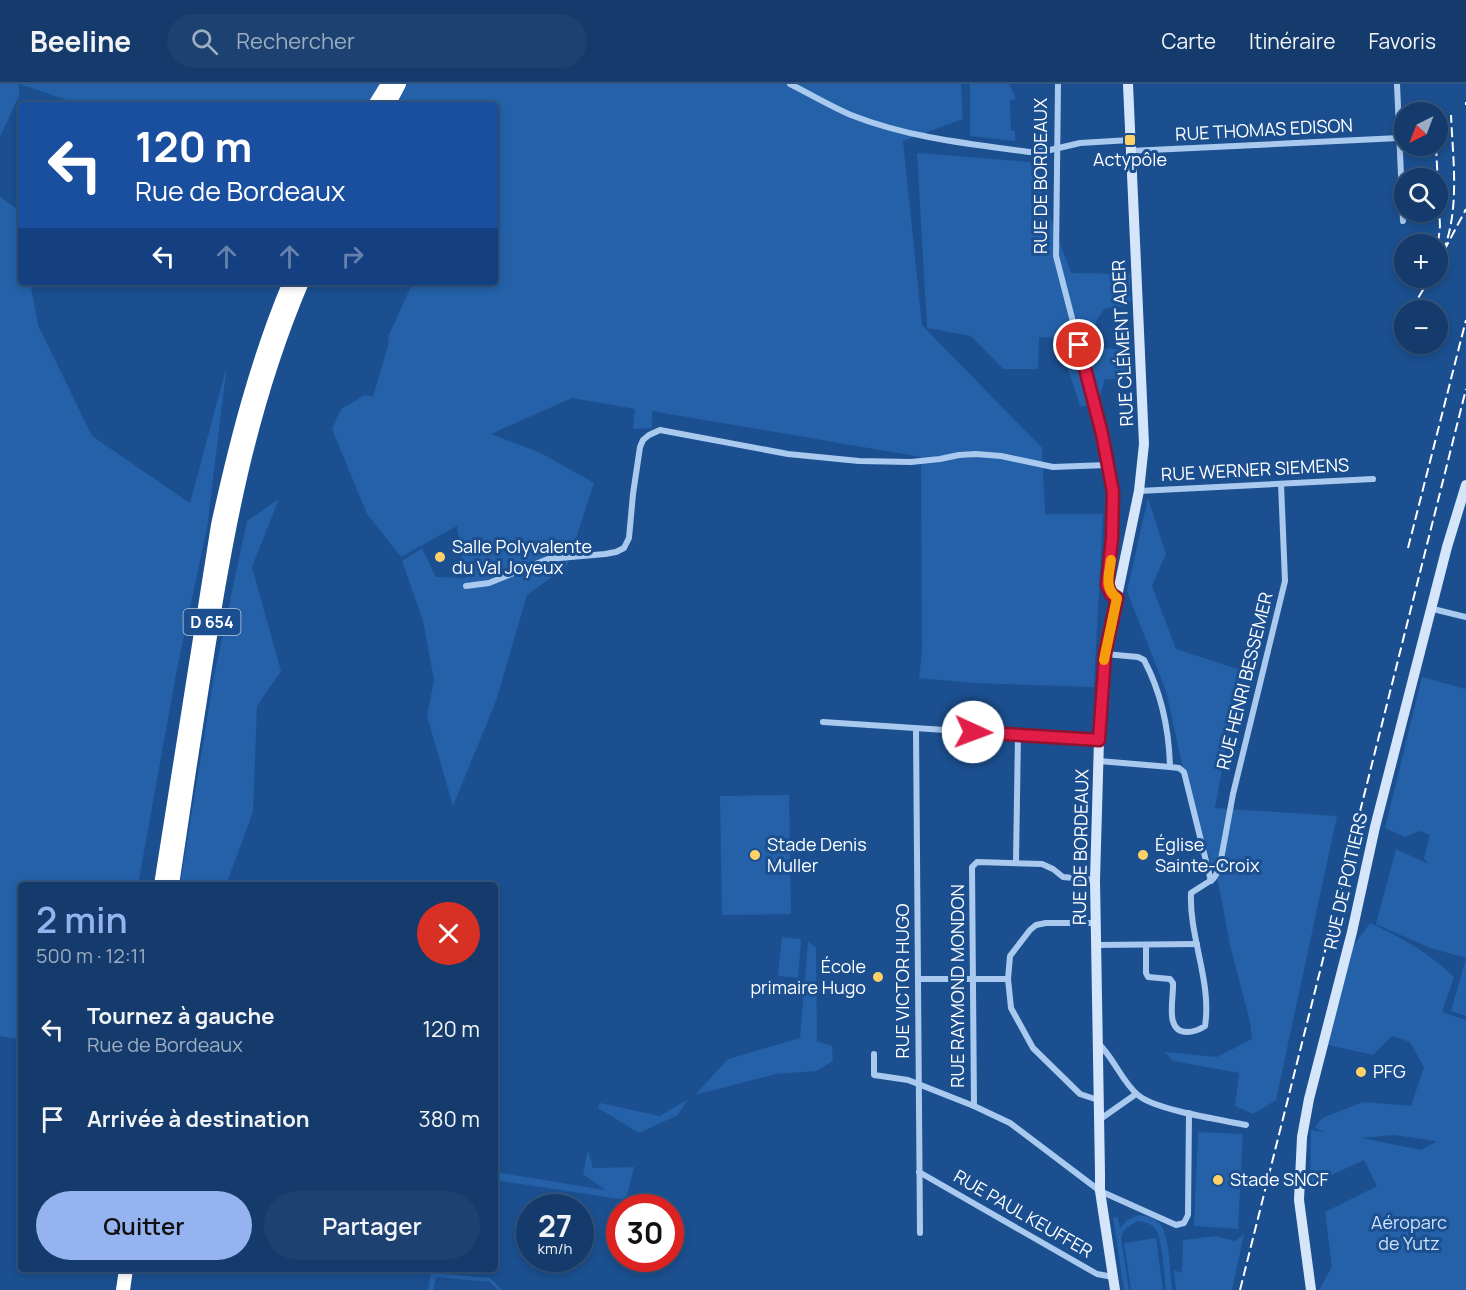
<!DOCTYPE html>
<html lang="fr">
<head>
<meta charset="utf-8">
<style>
	body { margin:0; font-family:Manrope,sans-serif; background:#1d4271; color:#f1f3f6; height:100vh; display:flex; flex-direction:column; font-size:22px; white-space:nowrap }
	* { box-sizing:border-box; margin:0 }
	p { font-size:20px; color:#9dadc1 }
	.icon { flex:none; width:33px; height:33px; fill:none; stroke:currentColor; stroke-width:2; stroke-linecap:round; stroke-linejoin:round }
	.map { position:relative; flex:1; overflow:hidden }
	.sheet { position:absolute; left:18px; top:798px; width:480px; height:390px; display:flex; flex-direction:column; background:#143b6b; border-radius:6px; box-shadow:0 3px 9px #0003,0 0 0 2px #33557e }
	.sheet>* { flex:none }
	.hud { position:absolute; left:18px; top:18px; width:480px; height:183px; border-radius:6px; box-shadow:0 3px 9px #0003,0 0 0 2px #33557e; background:#1a4fa0; color:#fff; overflow:hidden }
	.needle { width:39px; rotate:222deg }
	.tools { position:absolute; left:1394px; top:18px; display:grid; gap:12px }
	.tools a { display:grid; place-items:center; width:54px; height:54px; border-radius:50%; background:#143b6b; box-shadow:0 3px 9px #0003,0 0 0 2px #33557e; font-size:30px }
	.speed { position:absolute; left:516px; top:1110px; display:flex; gap:12px; font-size:30px; font-weight:700; text-align:center }
	.speed>* { display:grid; place-content:center; width:78px; height:78px; border-radius:50%; background:#143b6b; box-shadow:0 3px 9px #0003,0 0 0 2px #33557e; line-height:1 }
	.speed small { font-size:15px; font-weight:400 }
	.speed .limit { border:9px solid #d22; background:#fff; color:#111 }
	.pin { position:absolute; display:grid; place-items:center; width:51px; height:51px; color:#fff; margin:-26px; border:3px solid #fff; border-radius:50%; box-shadow:0 2px 6px #0007 }
	.me { position:absolute; width:66px; margin:-33px; rotate:92deg; stroke-linejoin:round; filter:drop-shadow(0 0 4px #0008) }
	.turn { display:flex; align-items:center; gap:21px; height:126px; padding:0 18px; font-size:27px }
	.turn .icon { width:78px; height:78px; stroke-width:2.5 }
	.turn b { display:block; font-size:42px; line-height:51px }
	.lanes { display:flex; align-items:center; height:57px; padding:0 18px; background:#0003; justify-content:center; gap:30px; direction:ltr }
	.lanes .off { opacity:.35 }
	.round { display:grid; place-items:center; flex:none; width:63px; height:63px; border-radius:32px; background:#1d4271 }
	.summary { display:flex; align-items:center; justify-content:space-between; height:102px; padding:0 18px }
	h1 { font-size:36px; font-weight:600; line-height:45px; color:#95b2f1 }
	.button { display:flex; gap:12px; margin-top:auto; padding:12px 18px }
	.button a { flex:1; height:69px; border-radius:36px; background:#95b2f1; color:#111; font-size:24px; font-weight:600; line-height:69px; text-align:center }
	.button a+a { background:#1d4271; color:#f1f3f6 }
	ul { padding:0; list-style:none }
	li { display:flex; align-items:center; gap:18px; height:90px; padding:0 18px }
	li div { flex:1 }
	li b { display:block; font-size:22px }
	li em { font-style:normal }
	header { display:flex; align-items:center; gap:36px; box-sizing:border-box; height:84px; padding:0 30px; background:#143b6b; border-bottom:2px solid #33557e }
	header strong { font-size:28px }
	nav { display:flex; gap:33px; margin-inline-start:auto; font-size:21px }
	.search { width:420px; height:54px; background:#1d4271; display:flex; align-items:center; gap:15px; box-sizing:border-box; padding:0 21px; border-radius:33px; color:#9dadc1; font-size:22px }
	.map>svg:first-child { display:block }
	.green { fill:#2461a8; fill-rule:evenodd }
	.lines { fill:none; stroke-linecap:round; stroke-linejoin:round }
	.street { stroke:#a9c9ee; stroke-width:6 }
	.secondary { stroke:#d6e6fa; stroke-width:10 }
	.highway { stroke:#fff; stroke-width:14 }
	.rail { stroke:#fff; stroke-width:2; stroke-dasharray:10 4.5; stroke-linecap:butt }
	.route-casing { stroke:#92132f; stroke-width:15 }
	.route { stroke:#e11d48; stroke-width:10 }
	.slow { stroke:#f59e0b; stroke-width:10 }
	.poi-dot { fill:#ffd166; stroke:#1b4f8f; stroke-width:2 }
	.labels { text-anchor:middle; stroke-width:6; stroke-linejoin:round; paint-order:stroke }
	.shield { fill:#1b4f8f; stroke:#bbcadd; stroke-width:1.5 }
	.shield-label { font-size:16px; font-weight:bold; fill:#fff }
	.street-label { font-size:18px; fill:#fff; stroke:#1b4f8f }
	.poi-label { font-size:18px; fill:#fff; stroke:#1b4f8f; text-anchor:start }
	.park-label { font-size:18px; fill:#cfe3fa; stroke:#1b4f8f }
</style>
</head>
<body>
<header>
<strong>Beeline</strong>
<div class="search"><svg class="icon" aria-label="search" viewBox="0 0 24 24"><circle cx="10" cy="10" r="6"/><path d="M15 15l6 6"/></svg>Rechercher</div>
<nav><a>Carte</a><a>Itinéraire</a><a>Favoris</a></nav>
</header>
<div class="map">
<svg width="1466" height="1206" viewBox="0 0 1466 1206">
	<rect width="100%" height="100%" fill="#1b4f8f"/>
	<g class="green">
		<polygon points="0,0 19,0 19,12 0,53"/>
		<polygon points="20,0 961,0 963,35 903,57 922,241 1042,364 1045,430 1103,430 1094,603 973,599 919,594 922,568 921,373 652,327 652,344 633,345 635,325 572,314 491,350 541,369 594,399 567,482 527,511 496,617 453,722 427,632 434,596 423,537 402,477 422,464 436,493 465,494 457,442 401,473 367,430 332,345 341,325 365,311 373,313 389,258 388,253 413,198 495,198 495,21 81,21"/>
		<polygon points="970,0 1009,0 1016,15 1010,16 1011,47 1015,47 1015,57 970,52"/>
		<polygon points="917,69 1030,78 1071,189 1130,190 1130,222 1105,224 1096,237 1098,263 1131,267 1131,295 1105,295 1097,322 1080,322 1058,254 1039,253 1038,285 1003,285 971,252 927,244"/>
		<polygon points="0,113 20,127 21,198 30,198 38,241 92,352 190,419 227,281 207,444 177,585 138,801 21,801 21,955 0,952"/>
		<polygon points="1148,414 1166,470 1152,502 1176,565 1241,586 1215,724 1337,732 1276,1016 1253,1030 1235,1022 1239,989 1173,977 1165,968 1217,973 1252,955 1250,938 1230,861 1219,802 1189,712 1166,607 1127,507"/>
		<polygon points="279,415 252,483 281,587 257,622 253,728 226,801 180,801 214,592 247,437"/>
		<polygon points="1422,593 1466,605 1466,932 1451,927 1466,874 1430,864 1376,840 1396,765 1428,780 1424,774 1430,751 1419,747 1405,753 1385,744"/>
		<polygon points="789,711 791,830 722,831 720,712"/>
		<path d="M1370 839C1400 853 1430 869 1454 893L1442 928 1466 936V1206H1319L1332 1183 1325 1128 1377 1102 1364 1076 1310 1101 1311 1046 1324 1048 1315 1043 1322 1034 1363 1018 1411 1022 1424 983 1410 958 1392 952 1373 971 1324 960 1347 870ZM1394 1051 1436 1057V1058L1421 1066 1361 1054Z"/>
		<polygon points="782,853 801,855 798,894 778,892"/>
		<polygon points="808,858 816,863 817,957 832,962 833,977 816,987 776,990 695,1011 728,975 800,954"/>
		<polygon points="688,1015 678,1031 639,1049 598,1024 600,1019 660,1032"/>
		<polygon points="1198,1048 1243,1050 1238,1145 1194,1142"/>
		<polygon points="588,1066 593,1084 634,1083 626,1116 495,1096 495,1088 605,1106 583,1090"/>
		<path d="M1139 1131C1147 1132 1155 1134 1160 1140 1170 1152 1170 1190 1172 1206H1166C1164 1191 1163 1155 1155 1144 1150 1139 1144 1138 1137 1137L1124 1146 1121 1154 1129 1206H1124L1113 1134 1118 1133 1120 1144 1127 1136Z"/>
		<polygon points="1244,1150 1232,1206 1176,1206 1174,1186 1182,1189 1183,1156 1216,1152 1235,1157"/>
		<polygon points="1156,1154 1163,1206 1131,1206 1124,1159"/>
		<polygon points="431,1189 490,1194 502,1206 498,1206 490,1198 436,1193 433,1206 428,1206"/>
	</g>
	<g class="lines">
		<g class="street">
			<path d="M790 0C810 10 830 22 851 31 909 54 970 60 1030 68L1046 67 1080 59 1130 56"/>
			<polyline points="1058,0 1056,172 1102,350 1113,408 1112,454 1107,501 1111,509 1117,514"/>
			<polyline points="1397,0 1403,137"/>
			<polyline points="1130,67 1399,54"/>
			<polyline points="1139,407 1373,395"/>
			<polyline points="466,502 489,499 548,475 605,470 616,468 624,464 629,454 633,410 640,363 643,356 649,351 660,346 788,370 859,377 911,378 940,375 959,371 976,370 1001,372 1053,383 1107,381"/>
			<polyline points="1433,525 1466,533"/>
			<path d="M1105 570 1138 573 1144 576C1161 608 1169 646 1170 683L1179 684 1184 688 1211 797"/>
			<polyline points="823,638 1099,656"/>
			<polyline points="916,645 920,1149"/>
			<polyline points="1099,677 1170,683"/>
			<polyline points="1016,778 1018,650"/>
			<polyline points="1097,839 1046,839 1036,841 1030,846 1010,872 1008,895 1011,924 1033,964 1080,1010 1098,1016"/>
			<polyline points="1097,861 1197,860"/>
			<path d="M1146 861V889L1148 893 1170 895 1173 899C1174 914 1164 948 1187 948 1194 948 1199 946 1205 942 1212 898 1189 853 1191 809L1213 795 1219 786 1233 710 1285 497 1281 400"/>
			<polyline points="918,895 1008,895"/>
			<path d="M1098 959C1114 974 1122 998 1138 1011 1155 1026 1222 1036 1246 1041"/>
			<polyline points="874,970 874,991 908,996 974,1022 1010,1039 1100,1107 1176,1141 1184,1139 1188,1131 1189,1029"/>
			<polyline points="974,1022 972,783 977,778 1042,780 1053,785 1063,793 1095,796"/>
			<polyline points="1099,1036 1136,1010"/>
			<polyline points="919,1088 1097,1190 1113,1193"/>
		</g>
		<g class="secondary">
			<polyline points="1115,1206 1100,1107 1100,1090 1095,796 1099,656 1105,570 1139,407 1144,360 1128,0"/>
			<polyline points="1311,1206 1299,1116 1302,1053 1309,1015 1352,848 1375,743 1447,463 1466,401"/>
		</g>
		<g class="highway">
			<polyline points="375,21 388,0"/>
			<polyline points="388,21 399,0"/>
			<path d="M161 801 218 441C236 359 257 276 290 198"/>
			<path d="M172 801C182 731 193 660 204 590 225 454 248 325 302 198"/>
			<polyline points="123,1206 126,1185"/>
		</g>
		<g class="rail">
			<polyline points="1466,18 1466,21"/>
			<polyline points="1436,62 1440,142 1437,169"/>
			<path d="M1443 168C1460 125 1453 77 1451 31"/>
			<polyline points="1437,180 1466,125"/>
			<polyline points="1411,226 1430,194"/>
			<polyline points="1401,240 1404,236"/>
			<polyline points="1408,464 1466,236"/>
			<polyline points="1240,1206 1466,305"/>
		</g>
	</g>
	<g class="lines">
		<defs>
			<polyline id="route" points="973,648 1099,656 1105,570 1117,514 1111,510 1107,501 1112,454 1113,408 1102,350 1079,261"/>
		</defs>
		<use href="#route" class="route-casing"/>
		<use href="#route" class="route"/>
		<path class="slow" d="M1104 576 1117 514C1104 504 1109 491 1111 476"/>
	</g>
	<g class="poi-dot">
		<rect x="1124" y="50" width="12" height="12" rx="3"/>
		<circle cx="440" cy="473" r="6"/>
		<circle cx="755" cy="771" r="6"/>
		<circle cx="1143" cy="771" r="6"/>
		<circle cx="878" cy="893" r="6"/>
		<circle cx="1361" cy="988" r="6"/>
		<circle cx="1218" cy="1096" r="6"/>
	</g>
	<g class="labels">
		<rect class="shield" x="183.5" y="525" width="57" height="26" rx="4.5"/>
		<g class="shield-label">
			<text x="212" y="544">D 654</text>
		</g>
		<g class="street-label">
			<text transform="translate(1264 46) rotate(-3)" y="6">RUE THOMAS EDISON</text>
			<text transform="translate(1041 92) rotate(-90)" y="6">RUE DE BORDEAUX</text>
			<text transform="translate(1123 259) rotate(-93)" y="6">RUE CLÉMENT ADER</text>
			<text transform="translate(1255 386) rotate(-3)" y="6">RUE WERNER SIEMENS</text>
			<text transform="translate(1245 597) rotate(-76)" y="6">RUE HENRI BESSEMER</text>
			<text transform="translate(1081 763) rotate(-89)" y="6">RUE DE BORDEAUX</text>
			<text transform="translate(1346 797) rotate(-77)" y="6">RUE DE POITIERS</text>
			<text transform="translate(903 897) rotate(-90)" y="6">RUE VICTOR HUGO</text>
			<text transform="translate(958 902) rotate(-90)" y="6">RUE RAYMOND MONDON</text>
			<text transform="translate(1023 1130) rotate(30)" y="6">RUE PAUL KEUFFER</text>
		</g>
		<g class="poi-label">
			<text x="1130" y="82" text-anchor="middle">Actypôle</text>
			<text x="452" y="469">Salle Polyvalente<tspan x="452" dy="21">du Val Joyeux</tspan></text>
			<text x="767" y="767">Stade Denis<tspan x="767" dy="21">Muller</tspan></text>
			<text x="1155" y="767">Église<tspan x="1155" dy="21">Sainte-Croix</tspan></text>
			<text x="866" y="889" text-anchor="end">École<tspan x="866" dy="21">primaire Hugo</tspan></text>
			<text x="1373" y="994">PFG</text>
			<text x="1230" y="1102">Stade SNCF</text>
		</g>
		<g class="park-label">
			<text x="1409" y="1145">Aéroparc<tspan x="1409" dy="21">de Yutz</tspan></text>
		</g>
	</g>
</svg>
<div class="tools">
<a><svg class="needle" viewBox="-14 -14 28 28"><path d="M0-13l5 13h-10z" fill="#e53935"/><path d="M0 13l5-13h-10z" fill="#9dadc1"/></svg></a>
<a><svg class="icon" aria-label="search" viewBox="0 0 24 24"><circle cx="10" cy="10" r="6"/><path d="M15 15l6 6"/></svg></a>
<a>+</a>
<a>−</a>
</div>
<div class="speed"><div>27<small>km/h</small></div><div class="limit">30</div></div>
<div class="pin" style="left:1079px;top:261px;background:#d93025"><svg class="icon" aria-label="arrive" viewBox="0 0 24 24"><path d="M6 21V4h12l-3 4 3 4H6"/></svg></div>
<svg class="me" style="left:973px;top:648px" viewBox="-20 -20 40 40"><circle r="19" fill="#fff"/><path d="M0-13L10 11 0 6-10 11z" fill="#e11d48"/></svg>
<div class="hud">
<div class="turn"><svg class="icon" aria-label="left" viewBox="0 0 24 24"><path d="M17 20v-9H6M10 6l-5 5 5 5"/></svg><div><b>120 m</b>Rue de Bordeaux</div></div>
<div class="lanes"><svg class="icon" aria-label="left" viewBox="0 0 24 24"><path d="M17 20v-9H6M10 6l-5 5 5 5"/></svg><svg class="icon off" aria-label="ahead" viewBox="0 0 24 24"><path d="M12 20V5M6 11l6-6 6 6"/></svg><svg class="icon off" aria-label="ahead" viewBox="0 0 24 24"><path d="M12 20V5M6 11l6-6 6 6"/></svg><svg class="icon off" aria-label="right" viewBox="0 0 24 24"><path d="M7 20v-9h11M14 6l5 5-5 5"/></svg></div>
</div>
<section class="sheet">
<div class="summary"><div><h1>2 min</h1><p>500 m · 12:11</p></div><a class="round" style="background:#d93025;color:#fff"><svg class="icon" aria-label="close" viewBox="0 0 24 24"><path d="M6 6l12 12M18 6L6 18"/></svg></a></div>
<ul>
<li><svg class="icon" aria-label="left" viewBox="0 0 24 24"><path d="M17 20v-9H6M10 6l-5 5 5 5"/></svg><div><b>Tournez à gauche</b><p>Rue de Bordeaux</p></div><em>120 m</em></li>
<li><svg class="icon" aria-label="arrive" viewBox="0 0 24 24"><path d="M6 21V4h12l-3 4 3 4H6"/></svg><div><b>Arrivée à destination</b></div><em>380 m</em></li>
</ul>
<div class="button"><a>Quitter</a><a>Partager</a></div>
</section>
</div>
</body>
</html>
